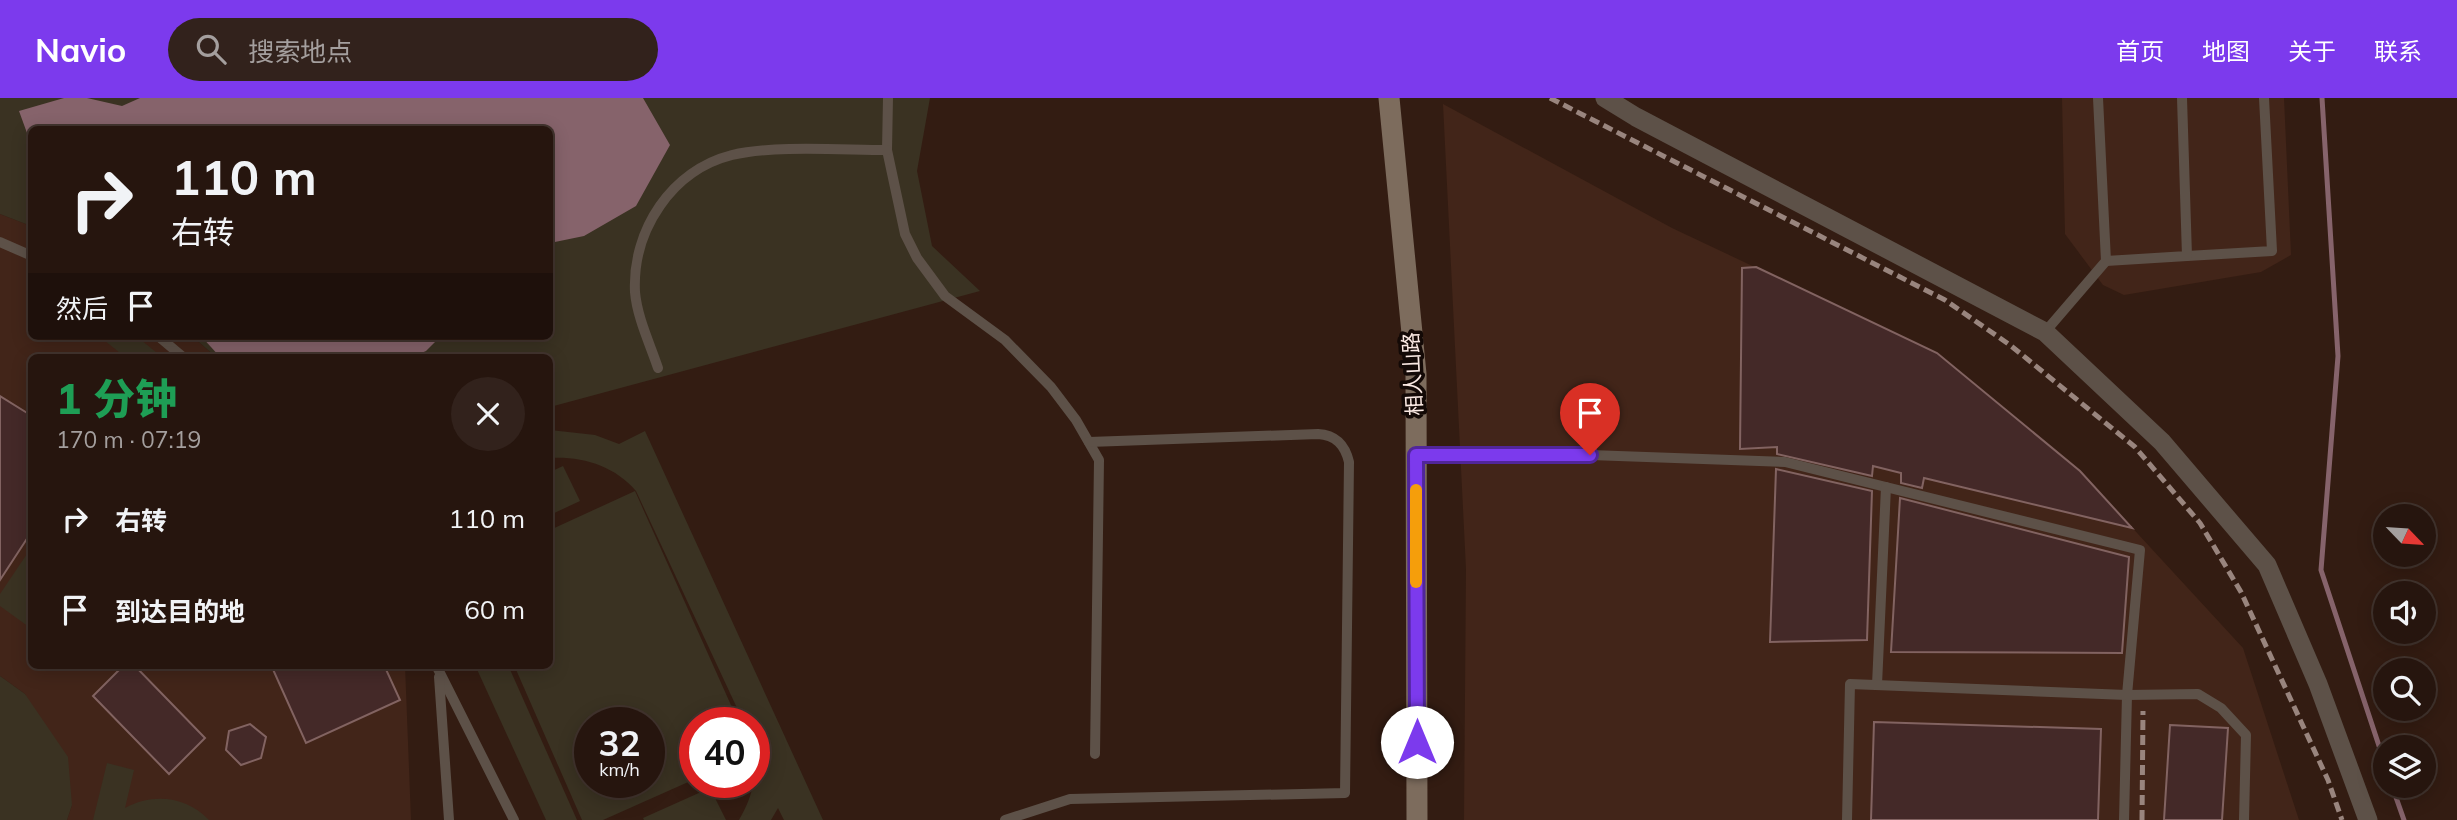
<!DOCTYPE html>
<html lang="zh">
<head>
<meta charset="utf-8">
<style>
	body { margin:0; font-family:Mulish,"Noto Sans SC",sans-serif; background:#32221c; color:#f1f3f6; height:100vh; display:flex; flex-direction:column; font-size:26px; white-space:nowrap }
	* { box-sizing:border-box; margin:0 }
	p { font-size:23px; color:#a49f9e }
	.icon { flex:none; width:38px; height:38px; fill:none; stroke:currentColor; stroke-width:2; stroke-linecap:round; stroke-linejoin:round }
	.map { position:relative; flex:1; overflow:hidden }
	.drawer { position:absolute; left:28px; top:256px; width:525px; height:315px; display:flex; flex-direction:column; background:#26150e; border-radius:10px; box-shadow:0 4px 18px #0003,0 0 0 2px #42342e }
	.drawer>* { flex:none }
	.top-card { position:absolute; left:28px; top:28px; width:525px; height:214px; border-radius:10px; box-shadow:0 4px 18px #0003,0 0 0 2px #42342e; background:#26150e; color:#f1f3f6; overflow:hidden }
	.needle { width:46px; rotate:115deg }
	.controls { position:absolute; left:2373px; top:406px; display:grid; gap:14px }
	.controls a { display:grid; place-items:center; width:63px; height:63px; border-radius:50%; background:#26150e; box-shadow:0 4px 18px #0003,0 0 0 2px #42342e; font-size:35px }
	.speed { position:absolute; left:574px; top:609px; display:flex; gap:14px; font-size:35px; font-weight:700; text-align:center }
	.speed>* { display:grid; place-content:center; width:91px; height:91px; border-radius:50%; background:#26150e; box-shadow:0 4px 18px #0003,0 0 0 2px #42342e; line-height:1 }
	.speed small { font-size:18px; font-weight:400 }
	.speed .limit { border:10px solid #d22; background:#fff; color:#111 }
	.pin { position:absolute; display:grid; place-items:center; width:60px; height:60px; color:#fff; margin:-72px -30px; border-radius:50% 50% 50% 0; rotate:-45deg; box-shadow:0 0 7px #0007 }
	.pin .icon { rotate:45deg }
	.me { position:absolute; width:77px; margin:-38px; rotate:0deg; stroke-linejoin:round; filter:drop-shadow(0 0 5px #0008) }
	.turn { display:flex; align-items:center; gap:24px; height:147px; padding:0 28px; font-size:32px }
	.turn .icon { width:91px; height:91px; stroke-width:2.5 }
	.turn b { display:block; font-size:49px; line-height:60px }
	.then { display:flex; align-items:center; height:66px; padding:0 28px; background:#0003; gap:14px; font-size:26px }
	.round { display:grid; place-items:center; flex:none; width:74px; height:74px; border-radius:37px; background:#32221c }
	.head { display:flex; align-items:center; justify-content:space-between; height:119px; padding:0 28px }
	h1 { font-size:42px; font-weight:800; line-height:52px; color:#1e9e55 }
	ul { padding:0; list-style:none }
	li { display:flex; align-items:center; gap:21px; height:91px; padding:0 28px }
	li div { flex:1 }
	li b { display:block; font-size:26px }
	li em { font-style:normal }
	header { display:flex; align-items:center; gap:42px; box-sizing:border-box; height:98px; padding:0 35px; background:#7c3aed; color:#fff }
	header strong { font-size:33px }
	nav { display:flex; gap:38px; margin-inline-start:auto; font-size:24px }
	.search { width:490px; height:63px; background:#32221c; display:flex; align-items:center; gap:18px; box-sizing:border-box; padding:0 24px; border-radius:38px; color:#a49f9e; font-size:26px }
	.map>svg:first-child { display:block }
	.built { fill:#422519 }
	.green { fill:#3a3222; fill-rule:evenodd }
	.water { fill:#86636b }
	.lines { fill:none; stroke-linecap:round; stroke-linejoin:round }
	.stream { stroke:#86636b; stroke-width:5 }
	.building { fill:#442928; stroke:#826361; stroke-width:2 }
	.lane { stroke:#5d5148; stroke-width:10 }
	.street { stroke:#5d5148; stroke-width:19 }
	.secondary { stroke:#7d6c5d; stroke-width:21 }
	.rail { stroke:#99857e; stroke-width:5; stroke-dasharray:10 5; stroke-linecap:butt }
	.route-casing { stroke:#51269a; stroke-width:18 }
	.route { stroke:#7c3aed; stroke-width:12 }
	.slow { stroke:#f59e0b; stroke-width:12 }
	.labels { text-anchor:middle; stroke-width:7; stroke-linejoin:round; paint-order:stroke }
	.street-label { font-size:21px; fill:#fae9e3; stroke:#130906 }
</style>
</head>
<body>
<header>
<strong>Navio</strong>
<div class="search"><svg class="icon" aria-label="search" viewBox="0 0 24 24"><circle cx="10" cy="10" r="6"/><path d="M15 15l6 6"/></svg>搜索地点</div>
<nav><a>首页</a><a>地图</a><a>关于</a><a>联系</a></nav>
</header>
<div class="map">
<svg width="2457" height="722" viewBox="0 0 2457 722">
	<rect width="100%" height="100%" fill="#331c12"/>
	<g class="built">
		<polygon points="2062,0 2284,0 2291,157 2261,174 2124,197 2103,187 2065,136"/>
		<polygon points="1443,6 1672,130 1937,255 2080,373 2243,550 2299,722 1464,722 1466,471"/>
		<polygon points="0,116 31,128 32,238 192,238 216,259 32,259 32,567 405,567 411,722 67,722 72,707 25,596 0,578"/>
	</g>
	<g class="green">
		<polygon points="0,0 930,0 917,73 932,148 980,193 550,309 550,259 216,259 192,238 550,238 550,32 32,32 31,128 0,116"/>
		<polygon points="99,238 136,238 162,259 125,259"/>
		<path d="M550 332 595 337 619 346 645 333 823 722H784L778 710 771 722H739C761 685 754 664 754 625H744L636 393C615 368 582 358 550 360Z"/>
		<polygon points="563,368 580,403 550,417 550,374"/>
		<path d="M635 393 739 625H695V681L603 722H582L514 567H550V432ZM590 625H649V684H590Z"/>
		<polygon points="31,450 32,526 29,529 0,508 0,496"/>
		<polygon points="475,567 508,567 577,722 546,722"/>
		<polygon points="0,578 25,596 68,659 72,707 67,722 0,722"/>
		<path d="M107 665 134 672 125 710C153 695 186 698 209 722H93Z"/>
		<polygon points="710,690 726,722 644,722 643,720"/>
	</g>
	<g class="water">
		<polygon points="64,0 87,0 122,8 140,0 643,0 670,47 636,108 584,138 550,145 550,32 32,32 31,46 19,13"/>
		<polygon points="201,238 441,238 426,253 412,259 220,259"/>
	</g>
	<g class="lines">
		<g class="stream">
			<polyline points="2322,0 2338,258 2321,472 2385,666"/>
			<polyline points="2392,688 2404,722"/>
		</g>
	</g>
	<g class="building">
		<polygon points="1756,169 1937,255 2080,373 2132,430 1924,380 1922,390 1901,385 1901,375 1873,368 1872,378 1777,356 1777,349 1740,351 1742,170"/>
		<polygon points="0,298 32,318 32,433 0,482"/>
		<polygon points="1776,371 1872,393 1867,542 1770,544"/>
		<polygon points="1900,400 2129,459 2122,555 1891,554"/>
		<polygon points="124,567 134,567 205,640 169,676 93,598"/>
		<polygon points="271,567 384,567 400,602 306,645"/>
		<polygon points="1874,624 2101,631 2098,722 1871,722"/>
		<polygon points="250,626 266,639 261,660 241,667 226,652 229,633"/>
		<polygon points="2170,627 2228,630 2222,722 2164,722"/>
	</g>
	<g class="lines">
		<g class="lane">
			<polyline points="888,0 887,52 905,136 917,160 945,198 1005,242 1051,289 1076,322 1099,362 1095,656"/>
			<polyline points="0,144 32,158"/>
			<polyline points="2187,158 2272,153 2264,0"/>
			<polyline points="2106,163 2187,158 2182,0"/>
			<polyline points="2045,234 2106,163 2098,0"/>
			<polyline points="158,238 183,259"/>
			<path d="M658 270C650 246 637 219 635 194 632 132 672 72 732 57 774 47 842 52 887 52"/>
			<polyline points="1417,357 1562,356 1785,364 2140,452 2127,597 2124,722"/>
			<polyline points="436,567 514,722"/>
			<polyline points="439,579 449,722"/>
			<polyline points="1877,587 1886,389"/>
			<path d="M1005 722 1070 701 1345 695 1349 364C1345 347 1336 337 1318 336L1089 344"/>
			<polyline points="1847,722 1850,586 2127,597 2198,596 2221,610 2246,637 2244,722"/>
		</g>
		<polyline class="street" points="1605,0 1636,19 2045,234 2162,344 2267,467 2318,586 2368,722"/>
		<polyline class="secondary" points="1389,0 1416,276 1417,722"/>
		<g class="rail">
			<polyline points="1550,0 1945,202 2010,247 2135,349 2200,425 2241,494 2328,682 2342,722"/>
			<polyline points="2142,722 2143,613"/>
		</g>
	</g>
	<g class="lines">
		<defs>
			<polyline id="route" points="1417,644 1416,357 1590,357"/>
		</defs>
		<use href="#route" class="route-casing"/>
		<use href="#route" class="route"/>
		<polyline class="slow" points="1416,392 1416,484"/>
	</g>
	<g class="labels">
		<g class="street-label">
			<text transform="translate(1413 276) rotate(-93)" y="7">相人山路</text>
		</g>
	</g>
</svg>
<div class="controls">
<a><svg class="needle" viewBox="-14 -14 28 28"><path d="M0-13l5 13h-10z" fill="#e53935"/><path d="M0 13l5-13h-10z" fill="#a49f9e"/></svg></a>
<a><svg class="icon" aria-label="sound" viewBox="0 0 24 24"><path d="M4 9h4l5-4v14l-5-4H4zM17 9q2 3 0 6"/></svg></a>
<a><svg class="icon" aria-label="search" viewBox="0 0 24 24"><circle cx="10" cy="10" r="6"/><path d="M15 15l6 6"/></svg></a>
<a><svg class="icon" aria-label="layers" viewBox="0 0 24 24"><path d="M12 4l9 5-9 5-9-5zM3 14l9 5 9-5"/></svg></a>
</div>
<div class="speed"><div>32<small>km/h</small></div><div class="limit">40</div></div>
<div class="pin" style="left:1590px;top:357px;background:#d93025"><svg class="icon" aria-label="arrive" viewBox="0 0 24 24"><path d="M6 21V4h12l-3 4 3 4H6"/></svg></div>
<svg class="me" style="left:1417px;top:644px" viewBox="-20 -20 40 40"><circle r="19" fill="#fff"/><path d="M0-13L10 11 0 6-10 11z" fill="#7c3aed"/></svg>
<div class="top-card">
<div class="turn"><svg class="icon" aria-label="right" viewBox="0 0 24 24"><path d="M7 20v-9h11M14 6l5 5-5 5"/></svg><div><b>110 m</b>右转</div></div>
<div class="then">然后<svg class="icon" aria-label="arrive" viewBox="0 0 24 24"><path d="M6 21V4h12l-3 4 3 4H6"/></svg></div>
</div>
<section class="drawer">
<div class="head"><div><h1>1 分钟</h1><p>170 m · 07:19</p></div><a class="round"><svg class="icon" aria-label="close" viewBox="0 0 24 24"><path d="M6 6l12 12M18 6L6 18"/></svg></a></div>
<ul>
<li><svg class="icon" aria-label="right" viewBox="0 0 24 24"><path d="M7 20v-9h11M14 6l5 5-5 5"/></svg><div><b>右转</b></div><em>110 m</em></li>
<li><svg class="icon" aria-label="arrive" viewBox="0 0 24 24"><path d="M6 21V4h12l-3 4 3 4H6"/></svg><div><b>到达目的地</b></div><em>60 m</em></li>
</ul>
</section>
</div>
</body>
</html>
